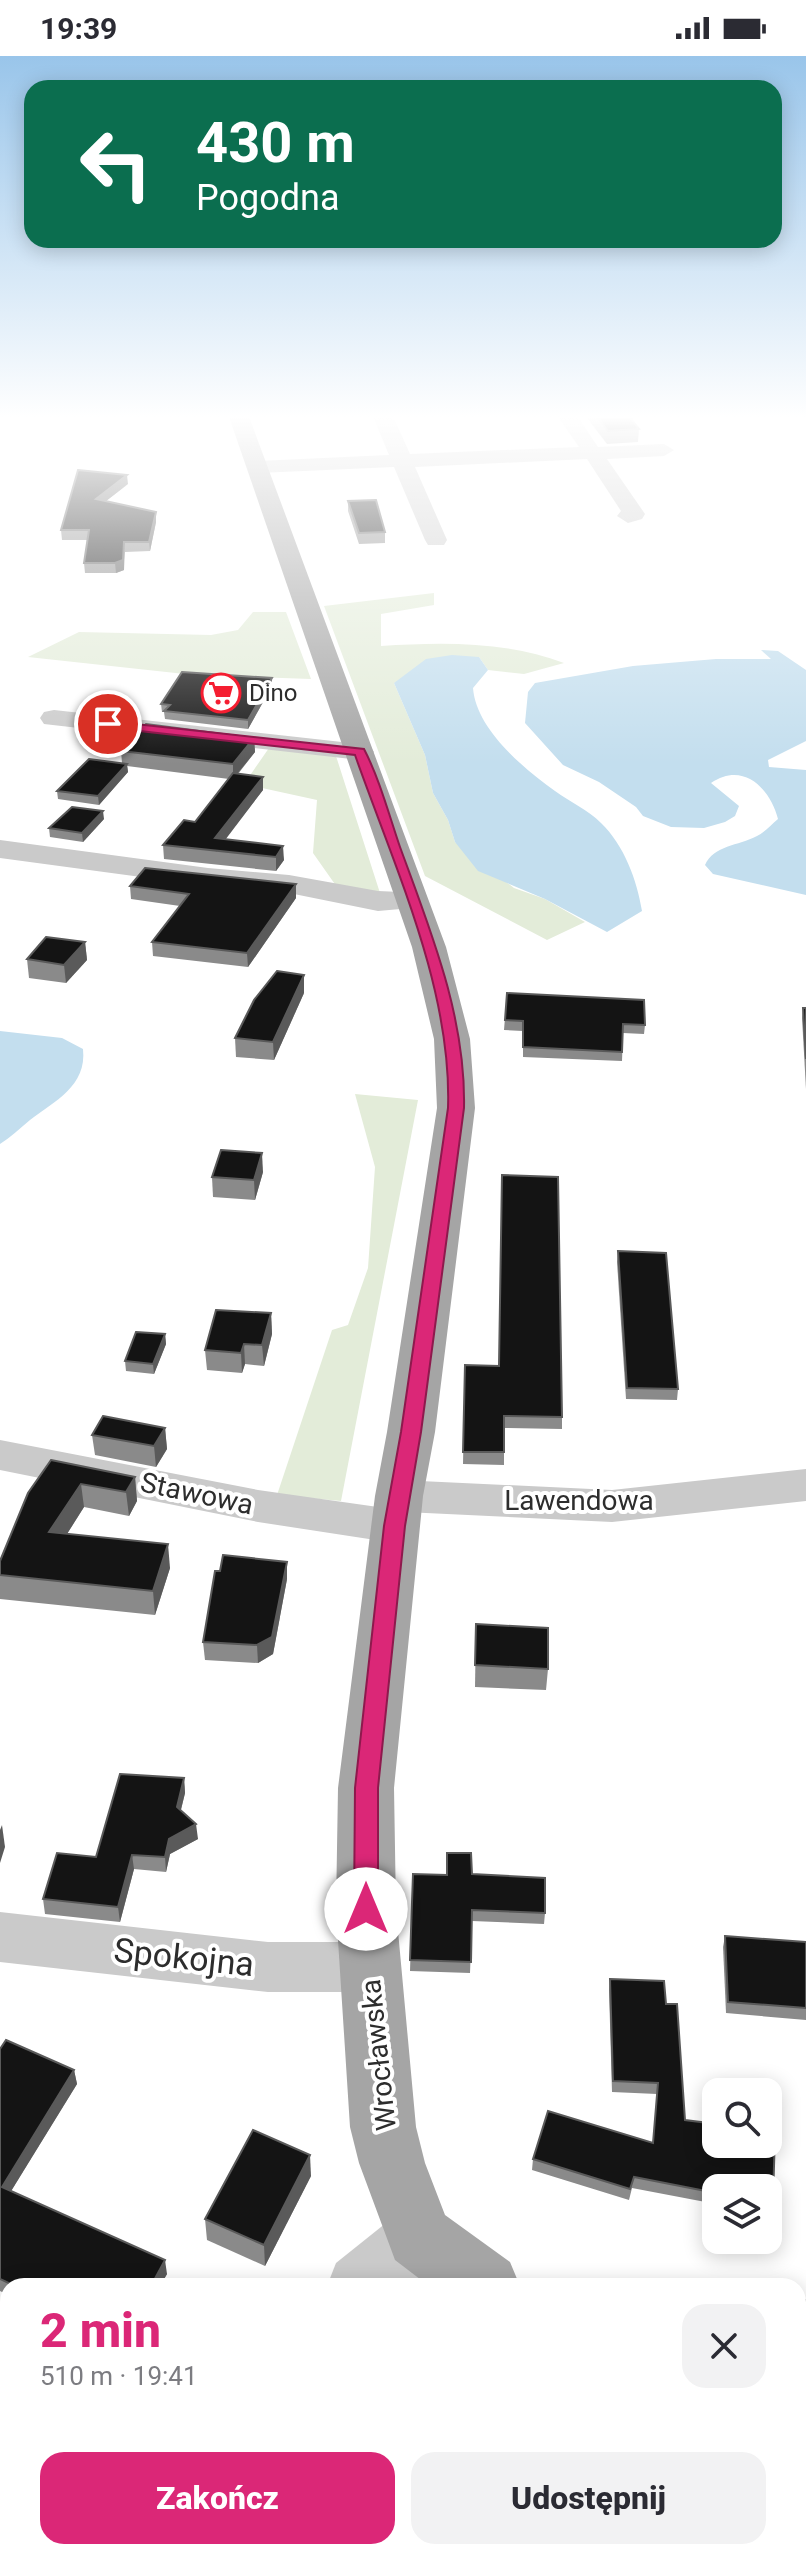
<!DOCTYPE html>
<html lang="pl">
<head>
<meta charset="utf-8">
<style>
	body { margin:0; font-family:Roboto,sans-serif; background:#f2f2f3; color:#2b2b33; height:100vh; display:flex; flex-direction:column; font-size:30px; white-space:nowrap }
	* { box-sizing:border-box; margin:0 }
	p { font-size:26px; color:#7c7c81 }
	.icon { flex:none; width:44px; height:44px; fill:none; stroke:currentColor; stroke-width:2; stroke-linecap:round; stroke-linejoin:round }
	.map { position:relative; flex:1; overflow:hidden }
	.drawer { position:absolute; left:0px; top:2222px; width:806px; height:282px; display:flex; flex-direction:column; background:#fff; border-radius:24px 24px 0 0; box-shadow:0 4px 20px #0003 }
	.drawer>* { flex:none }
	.banner { position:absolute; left:24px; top:24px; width:758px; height:168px; border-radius:24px; box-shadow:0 4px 20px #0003; background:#0b6e4f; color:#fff; overflow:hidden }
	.fabs { position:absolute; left:702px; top:2022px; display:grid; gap:16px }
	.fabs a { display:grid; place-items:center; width:80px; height:80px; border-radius:16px; background:#fff; box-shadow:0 4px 20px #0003; font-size:40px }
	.pin { position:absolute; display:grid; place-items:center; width:68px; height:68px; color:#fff; margin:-34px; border:4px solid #fff; border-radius:50%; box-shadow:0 2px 8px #0007 }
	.me { position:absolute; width:88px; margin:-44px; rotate:0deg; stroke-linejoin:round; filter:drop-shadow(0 0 6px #0008) }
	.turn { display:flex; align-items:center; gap:28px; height:168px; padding:0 40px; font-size:36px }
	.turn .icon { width:104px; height:104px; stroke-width:2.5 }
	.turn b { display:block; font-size:56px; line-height:68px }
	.round { display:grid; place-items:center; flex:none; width:84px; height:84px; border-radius:24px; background:#f2f2f3 }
	.overview { display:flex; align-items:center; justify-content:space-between; height:136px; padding:0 40px }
	h1 { font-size:48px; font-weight:800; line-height:60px; color:#db2777 }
	.cta { display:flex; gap:16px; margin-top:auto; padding:16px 40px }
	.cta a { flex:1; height:92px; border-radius:24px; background:#db2777; color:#fff; font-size:32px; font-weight:800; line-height:92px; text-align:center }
	.cta a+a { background:#f2f2f3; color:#2b2b33 }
	.status { display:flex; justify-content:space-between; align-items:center; height:56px; padding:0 40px; background:#fff; direction:ltr }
	.status svg { height:22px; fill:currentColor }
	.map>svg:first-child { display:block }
	.green { fill:#e3ecd9 }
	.water { fill:#c3deee }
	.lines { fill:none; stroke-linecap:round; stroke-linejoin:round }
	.stream { stroke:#c3deee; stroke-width:5 }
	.minor { fill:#cacaca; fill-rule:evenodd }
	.major { fill:#a5a5a5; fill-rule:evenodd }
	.wall { fill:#8a8a8a }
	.shaded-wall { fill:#5a5a5a }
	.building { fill:#141414; stroke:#5a5a5a; stroke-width:2 }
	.route { fill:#db2777; stroke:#8e194d; stroke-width:2 }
	.labels { text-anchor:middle; stroke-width:8; stroke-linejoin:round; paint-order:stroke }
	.far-poi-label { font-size:24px; fill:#2d2d2d; stroke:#fff; text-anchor:start }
	.street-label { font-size:28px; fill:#2d2d2d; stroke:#fff }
	.near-street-label { font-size:34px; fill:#2d2d2d; stroke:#fff }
</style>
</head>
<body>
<div class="status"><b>19:39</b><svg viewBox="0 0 49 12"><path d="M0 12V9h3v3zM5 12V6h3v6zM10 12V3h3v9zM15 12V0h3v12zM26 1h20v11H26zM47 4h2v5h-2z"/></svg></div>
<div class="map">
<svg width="806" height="2503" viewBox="0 0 806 2503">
	<rect width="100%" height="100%" fill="#fff"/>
	<g class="green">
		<path d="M434 537V549L381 558V590C443 586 505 585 564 607L524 618 488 614 479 601 394 627 425 699 433 737 448 764 455 786 514 832 545 843 585 866 547 884 425 820 324 550Z"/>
		<polygon points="253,556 286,556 311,623 194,619 28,601 79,576 211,579 238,574"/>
		<polygon points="269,692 336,700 380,837 339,834 313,797 317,744 244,728"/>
		<polygon points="355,1038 418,1044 341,1445 277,1439 332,1274 348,1269 368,1212 375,1111"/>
	</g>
	<g class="water">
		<path d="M761 594 778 595 806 614V685L768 704 769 711 806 714V839L713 818 705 809C714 789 738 790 757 780 765 776 771 769 778 763 770 732 743 705 711 727L739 750 735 760 725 766 704 772 671 771 643 760 636 751 599 726 563 709 525 667 528 636 535 627 633 610 716 603H771Z"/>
		<path d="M452 599 479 601 488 614 473 632C476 673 523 712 555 735 570 746 588 754 601 767 624 789 637 824 642 855L607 876 545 843 478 815 455 786 448 764 433 737 425 699 394 627 426 603Z"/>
		<path d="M0 975 62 982 83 993C87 1030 55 1045 30 1064 20 1072 11 1081 0 1088Z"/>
	</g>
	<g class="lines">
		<polyline class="stream" points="0,359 3,358"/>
		<g class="minor">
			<polygon points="372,358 392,358 410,398 579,391 556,358 576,358 598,391 664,388 674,394 664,400 607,403 645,458 642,463 628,467 617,460 621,455 587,403 415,411 447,484 444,489 428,489 425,484 394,411 258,417 248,411 258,405 389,399"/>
			<polygon points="54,654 360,688 370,690 374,696 370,702 360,704 44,668 40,662 44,656"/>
			<polygon points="0,784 208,812 289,819 378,835 423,837 428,844 423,851 378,855 289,837 208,830 0,802"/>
			<polygon points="0,1384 258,1434 385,1452 376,1440 382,1429 399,1424 612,1434 806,1413 806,1445 612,1466 405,1456 412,1458 419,1470 412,1482 395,1487 258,1466 0,1414"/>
			<polygon points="0,1856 268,1886 369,1886 390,1893 398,1911 390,1929 369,1936 268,1936 0,1906"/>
			<polygon points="419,2150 442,2159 452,2181 442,2203 411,2230 327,2230 336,2207 396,2159"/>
			<polygon points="8,2472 8,2496 74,2496 71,2503 0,2503 0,2482"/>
		</g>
		<g class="major">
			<polygon points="228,358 248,358 446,891 470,983 475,1052 435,1376 423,1440 394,1732 396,1853 416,2071 425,2107 445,2159 510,2206 520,2230 429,2230 395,2204 359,2107 350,2071 336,1853 338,1732 375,1440 387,1376 437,1052 434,983 412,891"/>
			<rect x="798" y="2243" width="8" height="70"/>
		</g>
	</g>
	<g class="wall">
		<polygon points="584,358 627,358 639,373 638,386 607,388"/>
		<polygon points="128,428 106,445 156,456 156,466 150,495 125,496 124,514 116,517 85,517 84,507 88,484 62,484 61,474"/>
		<polygon points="348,445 385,476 385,487 359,488 348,455"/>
		<polygon points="272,630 248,673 165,663 164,656 162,656 161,648"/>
		<polygon points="254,682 255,696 238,718 263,734 225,783 284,804 276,815 164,803 163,789 195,766 229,723 127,710 128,716 99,749 58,743 57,735 122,707 121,695"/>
		<polygon points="104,763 83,786 50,781 49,772"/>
		<polygon points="130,830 296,842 248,911 153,900 152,886 180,850 131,843"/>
		<polygon points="85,886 87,904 66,927 29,922 27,903"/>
		<polygon points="304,937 274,1004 236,1001 235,982"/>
		<polygon points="507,937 645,969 644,978 623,977 622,1005 523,1001 523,975 504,974"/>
		<polygon points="803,952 806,952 806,1033 802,962"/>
		<polygon points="263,1116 255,1144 213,1141 212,1121"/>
		<polygon points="618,1195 678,1333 677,1344 626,1343 617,1206"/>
		<polygon points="271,1257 272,1278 264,1310 245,1308 242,1317 207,1314 205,1294"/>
		<polygon points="165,1278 166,1288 154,1318 126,1315 125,1305"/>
		<polygon points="465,1309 562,1361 562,1373 504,1372 504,1409 463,1408"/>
		<polygon points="165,1372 167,1393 156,1411 95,1399 92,1379"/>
		<polygon points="51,1404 135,1421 137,1445 129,1460 84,1451 67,1478 170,1512 155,1559 0,1543 0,1505"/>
		<polygon points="287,1523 273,1598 258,1607 205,1604 203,1586"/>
		<polygon points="476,1568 548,1613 546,1634 475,1631"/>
		<polygon points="184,1722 185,1737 181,1754 198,1783 170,1798 166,1816 134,1813 120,1866 45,1858 43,1843 96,1801"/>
		<polygon points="413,1818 447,1819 472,1818 545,1857 544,1868 472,1865 470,1917 410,1915"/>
		<polygon points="725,1880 806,1886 806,1964 726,1957 723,1891"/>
		<polygon points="610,1923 664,1925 666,1948 677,1948 685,2064 716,2068 716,2088 768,2088 768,2076 775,2077 773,2143 771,2153 768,2153 768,2132 716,2132 716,2148 632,2132 629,2144 532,2114 533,2103 548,2055 653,2087 657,2038 612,2036 609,1934"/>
		<polygon points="0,1993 74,2014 77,2028 11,2135 167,2218 160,2230 8,2230 8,2239 0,2235"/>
		<polygon points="311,2120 265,2210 207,2184 205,2163"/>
		<polygon points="798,2383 806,2384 806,2475 798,2474"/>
	</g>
	<g class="shaded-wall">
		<polygon points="127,419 128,428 97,452 96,443"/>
		<polygon points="156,456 156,466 150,495 149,486"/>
		<polygon points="124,486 124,514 116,517 115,507"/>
		<polygon points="272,622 272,630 248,673 248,664"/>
		<polygon points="254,682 255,696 233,723 233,708"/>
		<polygon points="127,708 128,716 99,749 98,740"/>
		<polygon points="263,721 263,734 216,796 215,782"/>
		<polygon points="103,755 104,763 83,786 82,777"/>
		<polygon points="283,790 284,804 276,815 276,801"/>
		<polygon points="296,828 296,842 248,911 247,897"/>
		<polygon points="85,886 87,904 66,927 64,909"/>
		<polygon points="304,919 304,937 274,1004 273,986"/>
		<polygon points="262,1097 263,1116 255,1144 254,1124"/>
		<polygon points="271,1257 272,1278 264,1310 262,1289"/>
		<polygon points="165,1278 166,1288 154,1318 153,1308"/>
		<polygon points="244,1288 245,1308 242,1317 241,1297"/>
		<polygon points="165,1372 167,1393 156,1411 154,1390"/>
		<polygon points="135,1421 137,1445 129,1460 126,1436"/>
		<polygon points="81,1428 84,1451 53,1500 49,1476"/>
		<polygon points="168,1488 170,1512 155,1559 153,1535"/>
		<polygon points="287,1506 287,1523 273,1598 258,1607 257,1589"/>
		<polygon points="184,1722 185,1737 178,1765 177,1751"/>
		<polygon points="196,1768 198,1783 170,1798 166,1816 165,1801 169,1783"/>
		<polygon points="2,1769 5,1791 0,1807 0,1774"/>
		<polygon points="132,1799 134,1813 120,1866 118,1851"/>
		<polygon points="74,2014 77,2028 5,2145 2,2131"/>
		<polygon points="310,2099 311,2120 265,2210 264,2189"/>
		<polygon points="165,2204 167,2218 160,2230 151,2230"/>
	</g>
	<g class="building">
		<polygon points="595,358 627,358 639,373 608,375"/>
		<polygon points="78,414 127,419 96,443 156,456 149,486 124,486 123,504 115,507 84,507 89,474 61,474"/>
		<polygon points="376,444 385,476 359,477 348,445"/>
		<polygon points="182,616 272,622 248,664 164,655 170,649 161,648"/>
		<polygon points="146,668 254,682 233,708 121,695"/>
		<polygon points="89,703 127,708 98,740 57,735"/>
		<polygon points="233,717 263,721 215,782 283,790 276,801 163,789 184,764 195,766"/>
		<polygon points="72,751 103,755 82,777 49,772"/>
		<polygon points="145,812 296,828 247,897 152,886 189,838 130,830"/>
		<polygon points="46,881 85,886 64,909 27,903"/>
		<polygon points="277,915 304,919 273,986 235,982 254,944"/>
		<polygon points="507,937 644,944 645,969 623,968 622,996 523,991 523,965 505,964"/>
		<polygon points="803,952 806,952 806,1003"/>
		<polygon points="221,1094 262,1097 254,1124 212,1121"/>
		<polygon points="502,1119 558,1121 562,1361 504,1360 504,1396 463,1396 465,1309 499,1310"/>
		<polygon points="618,1195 666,1197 678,1333 627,1332"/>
		<polygon points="216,1254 271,1257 262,1289 244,1288 241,1297 205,1294"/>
		<polygon points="136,1276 165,1278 153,1308 125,1305"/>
		<polygon points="103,1360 165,1372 154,1390 92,1379"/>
		<polygon points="51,1404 135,1421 126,1436 81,1428 49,1476 168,1488 153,1535 0,1519 0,1505 28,1437"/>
		<polygon points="223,1499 287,1506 272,1581 257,1589 203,1586 215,1515 220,1515"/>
		<polygon points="476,1568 548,1572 548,1613 475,1609"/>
		<polygon points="120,1718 184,1722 177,1751 196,1768 169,1783 165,1801 132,1799 118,1851 43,1843 57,1797 96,1801"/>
		<polygon points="447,1797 471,1797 472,1818 545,1822 545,1857 472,1854 471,1906 410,1904 413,1818 447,1819"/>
		<polygon points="725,1880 806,1886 806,1952 728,1946"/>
		<polygon points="610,1923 664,1925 666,1948 677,1948 685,2064 716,2068 716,2088 768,2088 768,2076 775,2077 773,2143 768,2142 768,2132 716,2132 716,2137 634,2121 630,2133 533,2103 548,2055 653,2087 658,2027 613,2025"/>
		<polygon points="6,1984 74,2014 2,2131 165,2204 151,2230 15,2230 0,2223 0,1993"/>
		<polygon points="253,2074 310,2099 264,2189 205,2163"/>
		<polygon points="798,2383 806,2384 806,2464 798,2464"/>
		<rect x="605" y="2496" width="147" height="7"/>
	</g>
	<linearGradient id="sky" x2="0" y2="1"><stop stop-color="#99c5ea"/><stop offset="0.51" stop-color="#fff"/><stop offset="1" stop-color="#fff" stop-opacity="0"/></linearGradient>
	<rect width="806" height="708" fill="url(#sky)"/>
	<path class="route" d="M108 665 364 693C380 724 389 759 400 791 431 876 466 961 464 1052L421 1376 405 1470 378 1732V1853L375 1860 366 1863 357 1860 354 1853 355 1732 384 1470 401 1376 448 1052C452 933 394 810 355 699L104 671V666Z"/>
	<defs>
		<symbol id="supermarket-ring" viewBox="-11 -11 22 22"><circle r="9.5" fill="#fff" stroke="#f51e31" stroke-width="1.5"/><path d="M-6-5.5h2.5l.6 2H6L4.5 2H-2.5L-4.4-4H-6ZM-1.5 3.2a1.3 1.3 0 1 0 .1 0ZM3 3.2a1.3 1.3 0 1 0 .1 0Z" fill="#f51e31"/></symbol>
	</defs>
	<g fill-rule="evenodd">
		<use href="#supermarket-ring" x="199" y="615" width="44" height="44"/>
	</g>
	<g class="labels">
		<g class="far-poi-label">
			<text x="249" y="645">Dino</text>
		</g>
		<g class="street-label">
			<text transform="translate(197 1437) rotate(12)" y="10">Stawowa</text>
			<text x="579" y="1454">Lawendowa</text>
			<text transform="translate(378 1999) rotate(-96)" y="10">Wrocławska</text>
		</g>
		<g class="near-street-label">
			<text transform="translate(184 1901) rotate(6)" y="12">Spokojna</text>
		</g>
	</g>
</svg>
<div class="fabs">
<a><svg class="icon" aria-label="search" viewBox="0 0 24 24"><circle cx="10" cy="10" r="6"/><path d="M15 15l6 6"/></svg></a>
<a><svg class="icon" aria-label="layers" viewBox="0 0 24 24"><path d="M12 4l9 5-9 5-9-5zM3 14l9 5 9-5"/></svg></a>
</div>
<div class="pin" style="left:108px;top:668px;background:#d93025"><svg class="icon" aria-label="arrive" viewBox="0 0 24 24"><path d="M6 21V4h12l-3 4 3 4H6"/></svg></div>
<svg class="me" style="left:366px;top:1853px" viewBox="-20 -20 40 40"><circle r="19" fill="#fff"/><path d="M0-13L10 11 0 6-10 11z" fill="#db2777"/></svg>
<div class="banner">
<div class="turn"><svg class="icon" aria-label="left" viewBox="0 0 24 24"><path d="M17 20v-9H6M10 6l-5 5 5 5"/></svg><div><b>430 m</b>Pogodna</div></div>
</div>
<section class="drawer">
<div class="overview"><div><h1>2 min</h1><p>510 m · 19:41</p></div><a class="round"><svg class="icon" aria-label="close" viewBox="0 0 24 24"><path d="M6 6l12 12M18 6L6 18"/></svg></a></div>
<div class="cta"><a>Zakończ</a><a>Udostępnij</a></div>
</section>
</div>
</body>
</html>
